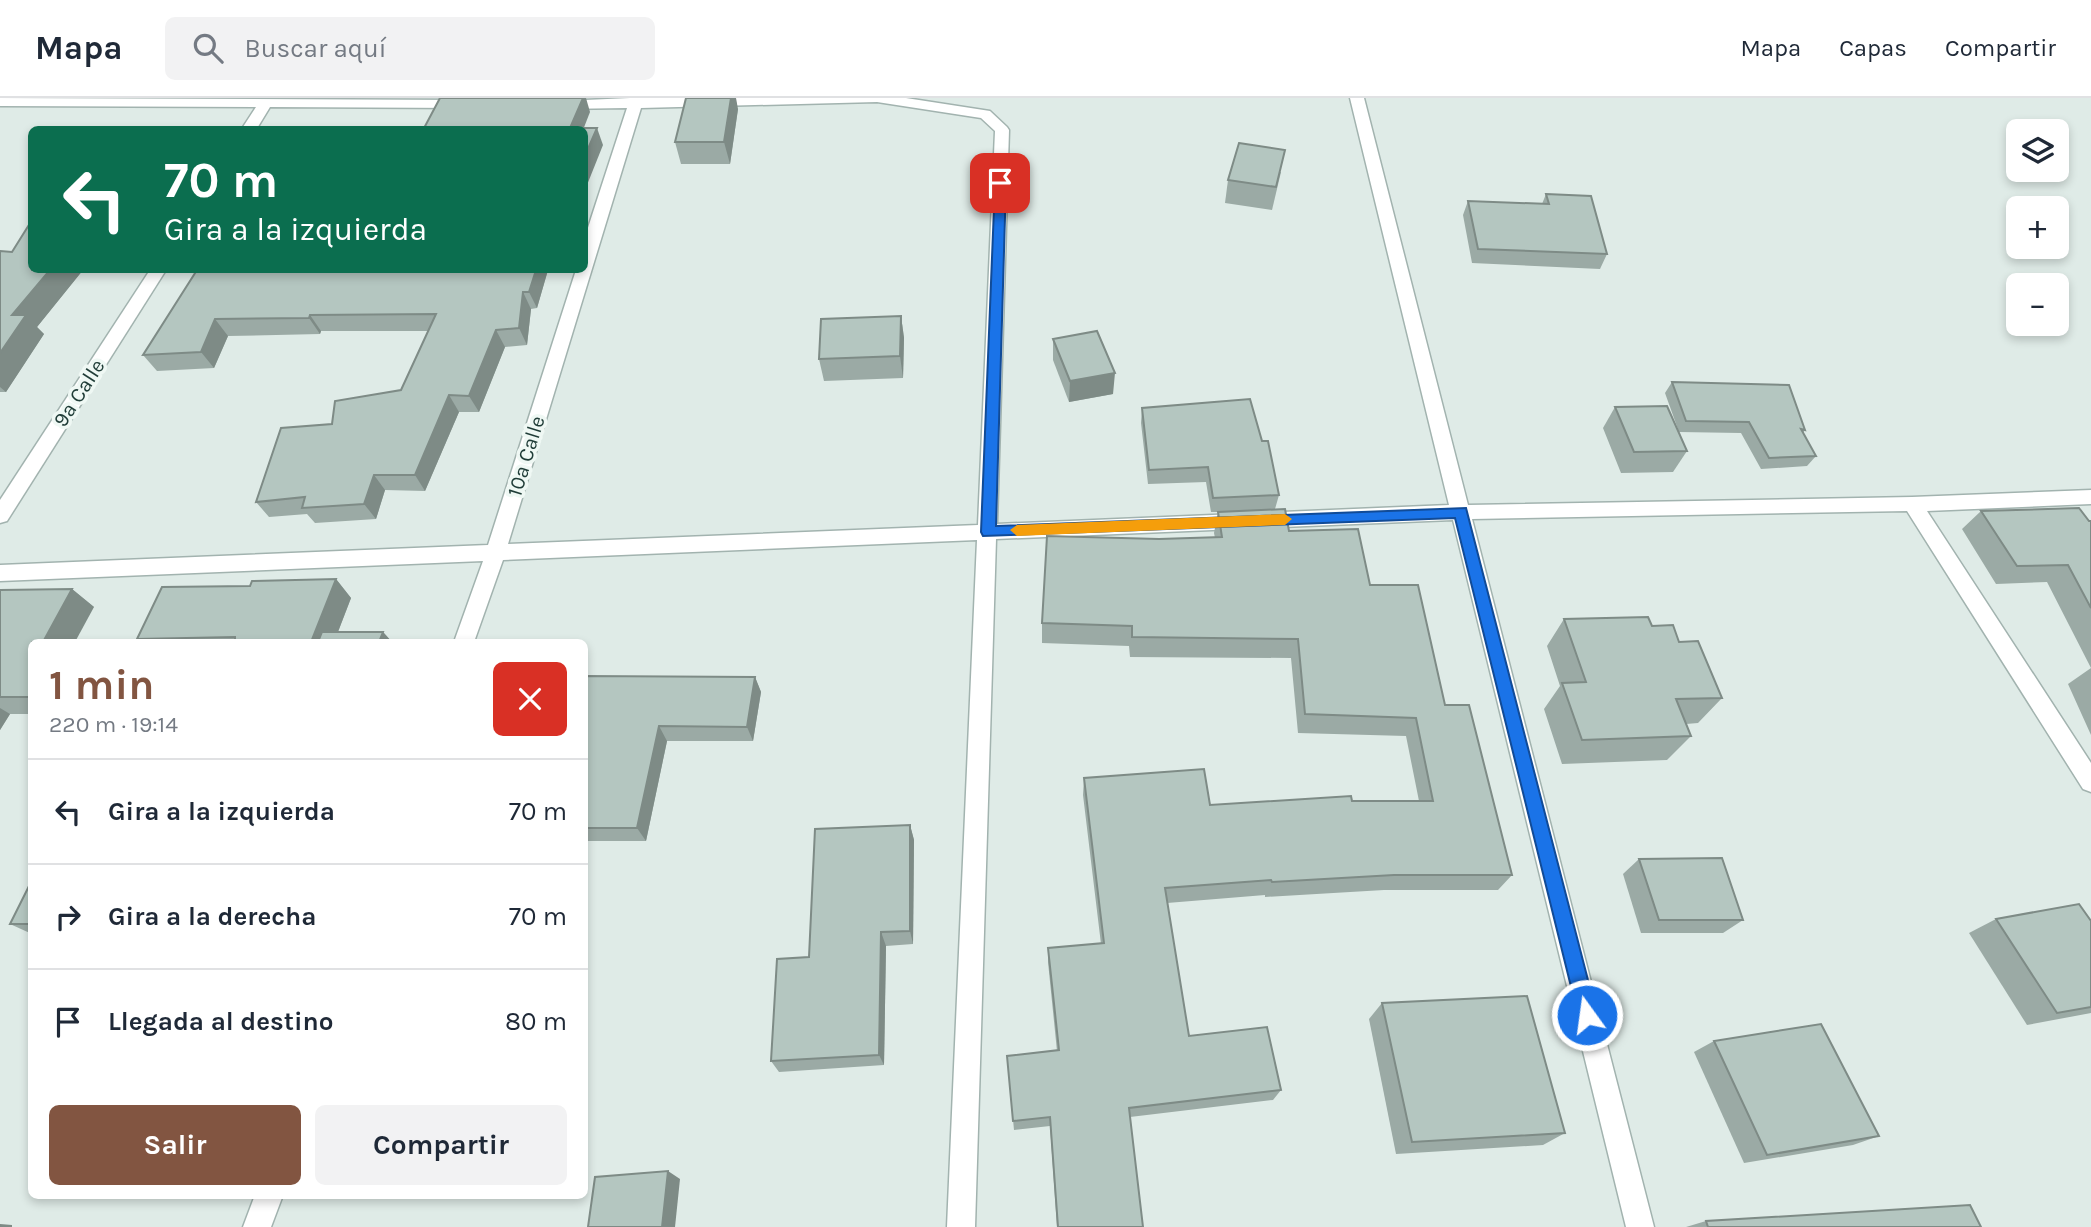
<!DOCTYPE html>
<html lang="es">
<head>
<meta charset="utf-8">
<style>
	body { margin:0; font-family:Karla,sans-serif; background:#f2f2f3; color:#1f2937; height:100vh; display:flex; flex-direction:column; font-size:26px; white-space:nowrap }
	* { box-sizing:border-box; margin:0 }
	p { font-size:23px; color:#747a83 }
	.icon { flex:none; width:38px; height:38px; fill:none; stroke:currentColor; stroke-width:2; stroke-linecap:round; stroke-linejoin:round }
	.map { position:relative; flex:1; overflow:hidden }
	.sheet { position:absolute; left:28px; top:541px; width:560px; height:560px; display:flex; flex-direction:column; background:#fff; border-radius:10px; box-shadow:0 4px 10px #0003 }
	.sheet>* { flex:none }
	.top-card { position:absolute; left:28px; top:28px; width:560px; height:147px; border-radius:10px; box-shadow:0 4px 10px #0003; background:#0b6e4f; color:#fff; overflow:hidden }
	.fabs { position:absolute; left:2006px; top:21px; display:grid; gap:14px }
	.fabs a { display:grid; place-items:center; width:63px; height:63px; border-radius:10px; background:#fff; box-shadow:0 4px 10px #0003; font-size:35px }
	.pin { position:absolute; display:grid; place-items:center; width:60px; height:60px; color:#fff; margin:-30px; border-radius:14px; box-shadow:0 4px 10px #0006 }
	.me { position:absolute; width:77px; margin:-38px; rotate:346deg; stroke-linejoin:round; filter:drop-shadow(0 0 5px #0008) }
	.turn { display:flex; align-items:center; gap:24px; height:147px; padding:0 21px; font-size:32px }
	.turn .icon { width:91px; height:91px; stroke-width:2.5 }
	.turn b { display:block; font-size:49px; line-height:60px }
	.round { display:grid; place-items:center; flex:none; width:74px; height:74px; border-radius:10px; background:#f2f2f3 }
	.headline { display:flex; align-items:center; justify-content:space-between; height:119px; padding:0 21px }
	h1 { font-size:42px; font-weight:700; line-height:52px; color:#825541 }
	.button { display:flex; gap:14px; margin-top:auto; padding:14px 21px }
	.button a { flex:1; height:80px; border-radius:10px; background:#825541; color:#fff; font-size:28px; font-weight:700; line-height:80px; text-align:center }
	.button a+a { background:#f2f2f3; color:#1f2937 }
	ul { padding:0; list-style:none }
	li { display:flex; align-items:center; gap:21px; height:105px; padding:0 21px; border-top:2px solid #e0e1e3 }
	li div { flex:1 }
	li b { display:block; font-size:26px }
	li em { font-style:normal }
	header { display:flex; align-items:center; gap:42px; box-sizing:border-box; height:98px; padding:0 35px; background:#fff; border-bottom:2px solid #e0e1e3 }
	header strong { font-size:33px }
	nav { display:flex; gap:38px; margin-inline-start:auto; font-size:24px }
	.search { width:490px; height:63px; background:#f2f2f3; display:flex; align-items:center; gap:18px; box-sizing:border-box; padding:0 24px; border-radius:10px; color:#747a83; font-size:26px }
	.map>svg:first-child { display:block }
	.lines { fill:none; stroke-linecap:round; stroke-linejoin:round }
	.minor-casing { stroke:#a2b3af; stroke-width:3 }
	.minor { fill:#fff; fill-rule:evenodd }
	.wall { fill:#9baaa5 }
	.shaded-wall { fill:#7e8b86 }
	.building { fill:#b4c6c0; stroke:#7e8b86; stroke-width:2 }
	.route { fill:#1a73e8; stroke:#114b97; stroke-width:2 }
	.slow { fill:#f59e0b }
	.labels { text-anchor:middle; stroke-width:7; stroke-linejoin:round; paint-order:stroke }
	.street-label { font-size:21px; fill:#1f3c37; stroke:#eff8f4 }
</style>
</head>
<body>
<header>
<strong>Mapa</strong>
<div class="search"><svg class="icon" aria-label="search" viewBox="0 0 24 24"><circle cx="10" cy="10" r="6"/><path d="M15 15l6 6"/></svg>Buscar aquí</div>
<nav><a>Mapa</a><a>Capas</a><a>Compartir</a></nav>
</header>
<div class="map">
<svg width="2091" height="1129" viewBox="0 0 2091 1129">
	<rect width="100%" height="100%" fill="#dfebe7"/>
	<g class="lines">
		<defs>
			<g id="minor">
				<polygon points="0,0 463,2 470,6 463,10 270,9 256,32 241,32 256,9 0,8"/>
				<path d="M630 0H906L990 13 1007 29 1009 32 997 426 1449 407 1350 0H1364L1468 407 1912 399 2091 392V406L1927 413 2091 665V694L2083 691 1907 413 1472 421 1654 1129H1626L1453 422 996 441 975 1129H947L977 442 503 462 474 544H454L483 463 0 483V467L488 447 576 172H584V142L627 10 562 11 555 7 562 3ZM877 4 981 20 995 33 978 427 508 446 641 10Z"/>
				<polygon points="150,172 166,172 7,423 0,425 0,402"/>
				<polygon points="255,1097 283,1097 271,1129 243,1129"/>
			</g>
		</defs>
		<use href="#minor" class="minor-casing"/>
		<use href="#minor" class="minor"/>
	</g>
	<g class="wall">
		<polygon points="738,11 730,66 681,66 675,44"/>
		<polygon points="1281,74 1272,112 1225,105 1228,82"/>
		<polygon points="1546,96 1607,156 1600,171 1472,165 1463,117 1468,103 1542,106"/>
		<polygon points="0,153 32,172 83,172 37,229 44,236 6,294 0,294"/>
		<polygon points="197,172 548,172 537,210 531,211 527,247 505,249 479,314 459,314 425,393 385,392 376,421 315,425 307,416 269,419 256,404 332,326 401,292 428,233 321,233 320,236 228,238 214,270 157,273 143,257"/>
		<polygon points="901,218 904,240 903,280 824,283 819,261"/>
		<polygon points="1053,241 1113,296 1069,304 1053,262"/>
		<polygon points="1672,284 1805,332 1803,335 1816,358 1807,368 1761,371 1741,335 1679,334 1665,295"/>
		<polygon points="1615,309 1687,353 1673,374 1621,375 1603,330"/>
		<polygon points="1142,310 1279,397 1275,411 1289,433 1370,487 1445,607 1512,777 1498,792 1384,792 1265,799 1265,797 1167,805 1189,938 1281,992 1273,1002 1130,1019 1143,1129 1057,1129 1050,1028 1014,1032 1007,958 1057,953 1048,864 1048,850 1101,846 1083,697 1084,680 1210,707 1352,703 1419,703 1406,638 1298,635 1291,560 1130,559 1129,548 1042,545 1042,525 1159,441 1215,440 1214,435 1218,414 1211,414 1206,384 1148,386 1141,325"/>
		<polygon points="1981,413 2091,423 2091,637 2068,586 2091,570 2047,484 1996,486 1962,431"/>
		<polygon points="336,481 351,500 338,534 383,534 392,544 140,544 137,541 250,488"/>
		<polygon points="72,491 94,509 32,544 32,616 10,616 0,632 0,492"/>
		<polygon points="1564,521 1652,528 1679,544 1722,600 1698,625 1686,626 1691,638 1667,662 1562,666 1544,611 1560,588 1547,548"/>
		<polygon points="584,578 755,579 761,594 753,643 667,643 646,743 584,743"/>
		<polygon points="910,727 914,742 913,846 886,848 884,967 779,974 771,963 809,859"/>
		<polygon points="1639,761 1743,822 1723,835 1641,835 1623,776"/>
		<polygon points="32,782 32,836 10,826"/>
		<polygon points="1996,821 2091,823 2091,915 2027,927 1969,835"/>
		<polygon points="1382,905 1565,1035 1543,1047 1396,1056 1369,921"/>
		<polygon points="1714,943 1879,1038 1853,1047 1744,1065 1694,954"/>
		<polygon points="1706,1123 1981,1129 1686,1129"/>
	</g>
	<g class="shaded-wall">
		<polygon points="583,0 586,0 590,14 583,32 570,30"/>
		<polygon points="731,0 736,0 738,11 730,66 724,44"/>
		<polygon points="597,30 603,47 587,87 584,82 584,60"/>
		<polygon points="50,172 83,172 37,229 44,236 6,294 0,289 0,255 12,217"/>
		<polygon points="536,172 548,172 537,210 529,194"/>
		<polygon points="523,194 531,211 527,247 519,230"/>
		<polygon points="310,217 321,233 320,236 309,220"/>
		<polygon points="901,218 904,240 903,280 900,258"/>
		<polygon points="215,221 228,238 214,270 201,254"/>
		<polygon points="496,232 505,249 479,314 469,298"/>
		<polygon points="1115,275 1113,296 1069,304 1070,283"/>
		<polygon points="449,297 459,314 425,393 415,377"/>
		<polygon points="374,377 385,392 376,421 364,406"/>
		<polygon points="336,481 351,500 334,544 311,544"/>
		<polygon points="72,491 94,509 75,544 43,544"/>
		<polygon points="383,534 392,544 379,544"/>
		<polygon points="755,579 761,594 753,643 747,629"/>
		<polygon points="0,610 10,616 0,632"/>
		<polygon points="659,628 667,643 646,743 637,730"/>
		<polygon points="910,727 914,742 913,846 910,833"/>
		<polygon points="881,834 886,848 884,967 879,957"/>
		<polygon points="668,1073 680,1081 675,1129 662,1129"/>
	</g>
	<g class="building">
		<polygon points="440,0 583,0 570,30 597,30 584,60 584,32 423,32"/>
		<polygon points="686,0 731,0 724,44 675,44"/>
		<polygon points="1239,45 1285,52 1276,89 1228,82"/>
		<polygon points="1546,96 1591,98 1607,156 1478,151 1468,103 1549,106"/>
		<polygon points="32,122 32,172 50,172 12,217 26,217 0,255 0,153 12,154"/>
		<polygon points="197,172 536,172 529,194 523,194 519,230 496,232 469,298 449,297 415,377 374,377 364,406 302,410 305,399 256,404 281,330 332,326 335,303 401,292 436,216 310,217 309,220 215,221 201,254 143,257"/>
		<polygon points="901,218 900,258 819,261 821,221"/>
		<polygon points="1097,233 1115,275 1070,283 1053,241"/>
		<polygon points="1672,284 1789,287 1805,332 1801,331 1816,358 1769,360 1749,324 1686,323"/>
		<polygon points="1250,301 1262,343 1268,343 1279,397 1213,400 1208,369 1149,372 1142,310"/>
		<polygon points="1667,308 1687,353 1634,354 1615,309"/>
		<polygon points="2079,410 2089,423 2091,423 2091,510 2068,467 2017,468 1981,413"/>
		<polygon points="1285,411 1289,433 1358,431 1370,487 1418,487 1445,607 1469,607 1512,777 1394,777 1272,784 1271,782 1165,790 1189,938 1267,929 1281,992 1129,1010 1143,1129 1058,1129 1050,1019 1013,1023 1007,958 1059,952 1048,850 1104,845 1084,680 1204,671 1210,707 1351,698 1352,703 1433,703 1416,620 1305,616 1298,541 1132,539 1132,528 1042,525 1047,438 1159,441 1222,439 1218,414"/>
		<polygon points="336,481 311,544 235,544 235,539 137,541 162,489 250,488 252,483"/>
		<polygon points="72,491 43,544 32,544 32,599 0,599 0,492"/>
		<polygon points="1648,519 1652,528 1673,527 1679,544 1698,543 1722,600 1676,601 1691,638 1582,642 1562,585 1586,584 1564,521"/>
		<polygon points="322,534 383,534 379,544 318,544"/>
		<polygon points="584,578 755,579 747,629 659,628 637,730 584,730"/>
		<polygon points="910,727 910,833 881,834 879,957 771,963 777,861 809,859 815,731"/>
		<polygon points="1722,760 1743,822 1659,822 1639,761"/>
		<polygon points="32,782 32,826 10,826"/>
		<polygon points="2079,806 2091,823 2091,909 2057,915 1996,821"/>
		<polygon points="1527,898 1565,1035 1412,1044 1382,905"/>
		<polygon points="1821,926 1879,1038 1767,1057 1714,943"/>
		<polygon points="668,1073 662,1129 588,1129 595,1079"/>
		<polygon points="1970,1107 1981,1129 1708,1129 1706,1123"/>
		<polygon points="0,1127 11,1128 11,1129 0,1129"/>
	</g>
	<polygon class="route" points="1000,82 1006,85 996,428 1466,410 1597,917 1594,924 1587,927 1580,924 1578,917 1455,420 983,438 981,434 995,85"/>
	<polygon class="slow" points="1285,416 1292,421 1285,427 1017,438 1010,432 1017,427"/>
	<g class="labels">
		<g class="street-label">
			<text transform="translate(79 295) rotate(-57)" y="7">9a Calle</text>
			<text transform="translate(526 358) rotate(-73)" y="7">10a Calle</text>
		</g>
	</g>
</svg>
<div class="fabs">
<a><svg class="icon" aria-label="layers" viewBox="0 0 24 24"><path d="M12 4l9 5-9 5-9-5zM3 14l9 5 9-5"/></svg></a>
<a>+</a>
<a>−</a>
</div>
<div class="pin" style="left:1000px;top:85px;background:#d93025"><svg class="icon" aria-label="arrive" viewBox="0 0 24 24"><path d="M6 21V4h12l-3 4 3 4H6"/></svg></div>
<svg class="me" style="left:1587px;top:917px" viewBox="-20 -20 40 40"><circle r="17" fill="#1a73e8" stroke="#fff" stroke-width="3"/><path d="M0-11L8 9 0 5-8 9z" fill="#fff"/></svg>
<div class="top-card">
<div class="turn"><svg class="icon" aria-label="left" viewBox="0 0 24 24"><path d="M17 20v-9H6M10 6l-5 5 5 5"/></svg><div><b>70 m</b>Gira a la izquierda</div></div>
</div>
<section class="sheet">
<div class="headline"><div><h1>1 min</h1><p>220 m · 19:14</p></div><a class="round" style="background:#d93025;color:#fff"><svg class="icon" aria-label="close" viewBox="0 0 24 24"><path d="M6 6l12 12M18 6L6 18"/></svg></a></div>
<ul>
<li><svg class="icon" aria-label="left" viewBox="0 0 24 24"><path d="M17 20v-9H6M10 6l-5 5 5 5"/></svg><div><b>Gira a la izquierda</b></div><em>70 m</em></li>
<li><svg class="icon" aria-label="right" viewBox="0 0 24 24"><path d="M7 20v-9h11M14 6l5 5-5 5"/></svg><div><b>Gira a la derecha</b></div><em>70 m</em></li>
<li><svg class="icon" aria-label="arrive" viewBox="0 0 24 24"><path d="M6 21V4h12l-3 4 3 4H6"/></svg><div><b>Llegada al destino</b></div><em>80 m</em></li>
</ul>
<div class="button"><a>Salir</a><a>Compartir</a></div>
</section>
</div>
</body>
</html>
